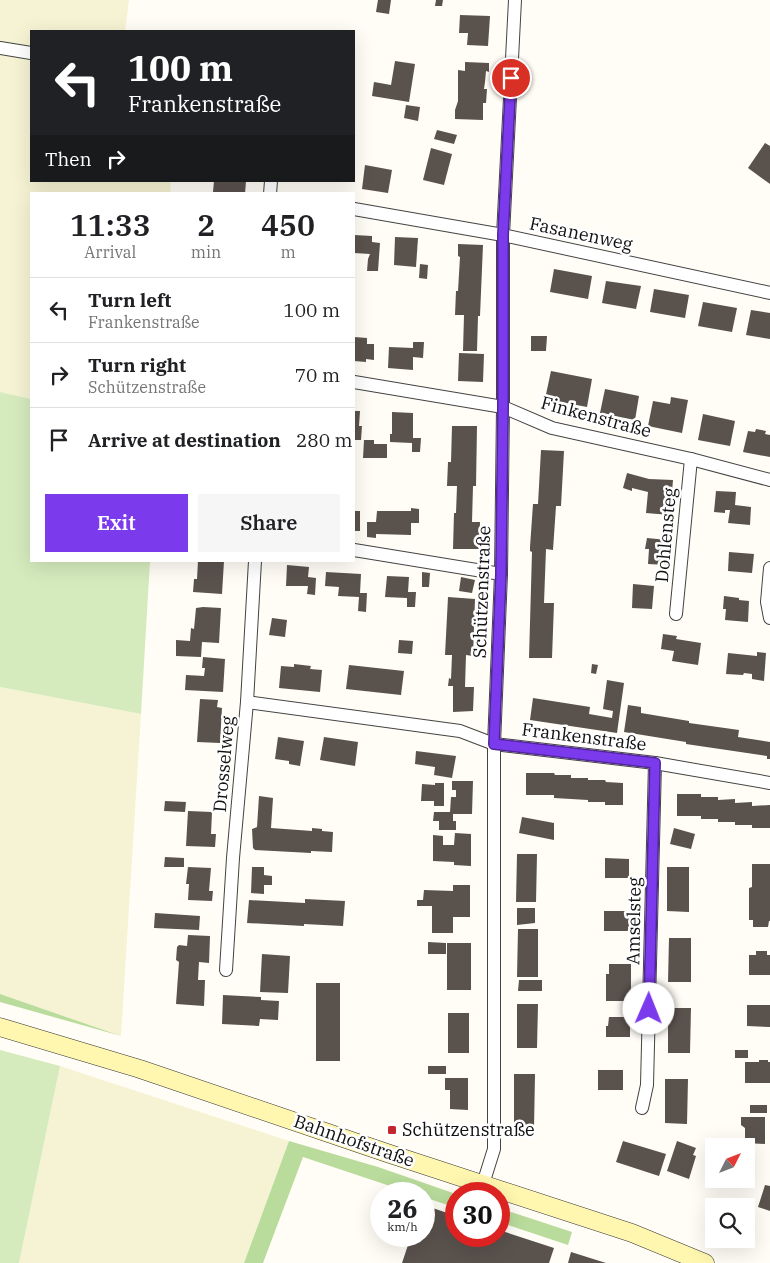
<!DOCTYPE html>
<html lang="en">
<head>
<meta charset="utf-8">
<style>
	body { margin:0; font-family:"IBM Plex Serif",serif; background:#f6f6f6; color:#202124; height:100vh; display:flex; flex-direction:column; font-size:19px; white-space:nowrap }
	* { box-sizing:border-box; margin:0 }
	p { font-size:16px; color:#757577 }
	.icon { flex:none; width:28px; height:28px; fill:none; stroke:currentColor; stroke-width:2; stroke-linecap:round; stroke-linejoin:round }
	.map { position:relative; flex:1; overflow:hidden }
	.details { position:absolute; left:30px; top:192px; width:325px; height:370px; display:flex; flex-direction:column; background:#fff; border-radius:0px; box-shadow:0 5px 20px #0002 }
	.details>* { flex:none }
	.hud { position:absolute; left:30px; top:30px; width:325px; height:152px; border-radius:0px; box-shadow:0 5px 20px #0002; background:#202124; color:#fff; overflow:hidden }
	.needle { width:32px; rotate:48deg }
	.controls { position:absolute; left:705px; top:1138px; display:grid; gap:10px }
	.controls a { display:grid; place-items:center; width:50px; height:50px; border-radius:0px; background:#fff; box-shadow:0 5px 20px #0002; font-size:25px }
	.speed { position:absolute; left:370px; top:1182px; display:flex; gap:10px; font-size:25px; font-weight:700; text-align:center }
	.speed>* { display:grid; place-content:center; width:65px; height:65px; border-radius:50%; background:#fff; box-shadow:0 5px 20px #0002; line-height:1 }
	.speed small { font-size:12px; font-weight:400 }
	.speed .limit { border:8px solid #d22; background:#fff; color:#111 }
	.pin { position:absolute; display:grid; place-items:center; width:42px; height:42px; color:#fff; margin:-21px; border:2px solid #fff; border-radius:50%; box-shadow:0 1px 5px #0007 }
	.me { position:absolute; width:55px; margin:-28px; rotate:1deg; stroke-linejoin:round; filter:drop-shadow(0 0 4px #0008) }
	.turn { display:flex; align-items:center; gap:18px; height:105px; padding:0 15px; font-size:22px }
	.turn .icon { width:65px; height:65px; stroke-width:2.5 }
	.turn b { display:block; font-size:35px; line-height:42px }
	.then { display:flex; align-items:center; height:48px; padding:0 15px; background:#0003; gap:10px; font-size:19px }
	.eta { display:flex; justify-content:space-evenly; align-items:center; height:85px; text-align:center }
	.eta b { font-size:30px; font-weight:600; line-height:35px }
	.primary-button { display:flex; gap:10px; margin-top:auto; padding:10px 15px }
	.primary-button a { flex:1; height:58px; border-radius:0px; background:#7c3aed; color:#fff; font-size:20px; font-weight:600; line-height:58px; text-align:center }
	.primary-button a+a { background:#f6f6f6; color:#202124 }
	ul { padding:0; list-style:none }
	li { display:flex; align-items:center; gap:15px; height:65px; padding:0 15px; border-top:1px solid #e0e0e0 }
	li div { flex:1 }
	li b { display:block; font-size:19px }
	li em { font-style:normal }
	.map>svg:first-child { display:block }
	.farmland { fill:#f6f3d4 }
	.green { fill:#d5ebbd }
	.forest { fill:#b9dc9c }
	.building { fill:#5a524d }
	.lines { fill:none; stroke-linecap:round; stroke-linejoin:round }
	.street-casing { stroke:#444; stroke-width:14 }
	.secondary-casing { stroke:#333; stroke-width:19 }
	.street { stroke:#fff; stroke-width:12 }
	.secondary { stroke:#fff6b0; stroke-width:18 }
	.route-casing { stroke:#51269a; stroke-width:12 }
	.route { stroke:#7c3aed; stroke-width:9 }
	.poi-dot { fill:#c4262e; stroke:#fff; stroke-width:2 }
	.labels { text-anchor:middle; stroke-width:5; stroke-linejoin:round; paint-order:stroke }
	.street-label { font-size:18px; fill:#111; stroke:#fff }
	.poi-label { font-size:18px; fill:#111; stroke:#fff; text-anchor:start }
</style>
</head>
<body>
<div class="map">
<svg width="770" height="1263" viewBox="0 0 770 1263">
	<rect width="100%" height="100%" fill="#fffdf5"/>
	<g class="farmland">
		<polygon points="0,0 129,0 125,31 31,31 31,181 171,181 170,194 31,194 31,399 0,392"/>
		<polygon points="0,687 141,714 121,1036 0,994"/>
		<polygon points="60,1066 289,1141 244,1263 19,1263"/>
	</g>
	<g class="green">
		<polygon points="0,392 31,399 31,561 150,561 141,714 0,687"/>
		<polygon points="0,1050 60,1066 19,1263 0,1263"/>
	</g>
	<g class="forest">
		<polygon points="0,994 121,1036 0,1002"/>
		<polygon points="289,1141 378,1167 456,1194 456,1208 424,1197 424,1194 414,1194 303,1157 263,1263 244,1263"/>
		<polygon points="499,1208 572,1232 568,1245 499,1222"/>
	</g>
	<g class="building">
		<polygon points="378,0 391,0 389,14 376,12"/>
		<polygon points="436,0 443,0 442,6 435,6"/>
		<polygon points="460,15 490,16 488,46 467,45 468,33 459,33"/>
		<polygon points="395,61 415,64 409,102 372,96 374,82 391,85"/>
		<polygon points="465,62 489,63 489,72 486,71 485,82 484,89 487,89 486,103 483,103 483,120 455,119 455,110 458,101 458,70 465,71"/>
		<polygon points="406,105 420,107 418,121 404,118"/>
		<polygon points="437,130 457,135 454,144 434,139"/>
		<polygon points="765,143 770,146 770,184 748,168"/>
		<polygon points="431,148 452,154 444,185 423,180"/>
		<polygon points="365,165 392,170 388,193 362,189"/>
		<polygon points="214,181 246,181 245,194 213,192"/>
		<polygon points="354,235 372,236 372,242 380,243 378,271 367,271 368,259 370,254 354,253"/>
		<polygon points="395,237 418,238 416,267 394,265"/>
		<polygon points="458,244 483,245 480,316 478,316 477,351 463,351 464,315 455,315 456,291 458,291 460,257 458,256"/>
		<polygon points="420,264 428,265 427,279 419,278"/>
		<polygon points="554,269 592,276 588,299 550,292"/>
		<polygon points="606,281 641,286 636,309 602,303"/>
		<polygon points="654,289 689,295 685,318 650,312"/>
		<polygon points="703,302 737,308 732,332 698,326"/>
		<polygon points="751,310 770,313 770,339 746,335"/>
		<polygon points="531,336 547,336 546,351 531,351"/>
		<polygon points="354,337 367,338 367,344 374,344 374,360 366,359 366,362 354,361"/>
		<polygon points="413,342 424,342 423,358 413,357 413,370 388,368 389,347 413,348"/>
		<polygon points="459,353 484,354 483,382 458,381"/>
		<polygon points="551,371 592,379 587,407 545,399"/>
		<polygon points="605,389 639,396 635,420 600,413"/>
		<polygon points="671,397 688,400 682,433 648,426 653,401 670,404"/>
		<polygon points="354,411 360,411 359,426 362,426 361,440 354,440"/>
		<polygon points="392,412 413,413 413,438 421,438 420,452 412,452 412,443 390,442 390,434 392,434"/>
		<polygon points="703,414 735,421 730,446 698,440"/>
		<polygon points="452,426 477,426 476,486 473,486 472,522 480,522 479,549 453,549 454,513 456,513 457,486 447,486 448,462 451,462"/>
		<polygon points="756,429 766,431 765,434 770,435 770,457 743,452 748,431 755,432"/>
		<polygon points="364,440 374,440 374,444 387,444 387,458 363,458"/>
		<polygon points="541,450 564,451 561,506 556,506 553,550 546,549 544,603 554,603 552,658 529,658 532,552 530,551 530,547 533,504 538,504"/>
		<polygon points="627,473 649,479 673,480 670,515 646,513 648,492 632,488 632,491 623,488"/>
		<polygon points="716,491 736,492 735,505 751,507 750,525 728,523 730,510 725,510 725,513 714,512"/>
		<polygon points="411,508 419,509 419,523 411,523 411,535 376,534 376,538 367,537 367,522 376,522 377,511 411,511"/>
		<rect x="354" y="511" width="6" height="20"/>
		<polygon points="647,538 667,540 666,565 648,564 649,549 645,549"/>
		<polygon points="729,552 754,554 752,573 728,571"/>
		<polygon points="198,561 224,561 222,594 193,592 194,579 197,579"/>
		<polygon points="287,565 309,567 308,577 316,578 315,595 307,594 308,586 286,586"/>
		<polygon points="326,572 361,574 360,593 367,593 366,612 358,611 359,597 338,596 339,587 325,586"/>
		<polygon points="422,572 430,573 429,587 422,587"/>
		<polygon points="387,576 409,577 408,592 416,592 415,607 407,607 407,598 385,597"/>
		<polygon points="461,577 475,580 472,593 459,591"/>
		<polygon points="633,584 654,586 652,609 632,608"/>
		<polygon points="724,596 739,598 739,600 749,601 748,622 725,620 726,609 723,609"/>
		<polygon points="448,597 475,599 473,656 466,655 465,687 474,687 473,711 453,712 453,686 448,686 449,678 451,679 452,655 445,655"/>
		<polygon points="203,607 221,608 219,643 202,642 201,657 176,656 176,640 190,641 191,628 194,629 196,608"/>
		<polygon points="272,618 287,620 285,637 269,635"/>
		<polygon points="663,634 677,636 676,639 701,643 698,665 672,661 674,651 661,649"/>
		<polygon points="399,640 413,641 412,654 398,653"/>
		<polygon points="757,652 766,653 764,681 752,679 752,674 744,673 743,675 726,674 728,653 757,656"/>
		<polygon points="203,657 225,659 223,692 185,690 186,675 204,676 205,668 202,668"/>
		<polygon points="294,664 311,666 310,669 322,670 320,692 279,688 281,666 294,667"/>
		<polygon points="592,664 598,665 596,674 591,673"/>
		<polygon points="349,665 404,671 401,695 346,689"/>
		<polygon points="607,680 624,683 617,733 530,720 533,698 590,707 589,714 612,718 613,711 603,709"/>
		<polygon points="200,699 218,700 217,707 222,708 220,743 197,742"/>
		<polygon points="628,705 641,707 641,713 689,721 689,723 739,730 738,737 770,742 770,759 767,759 767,756 686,744 686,742 624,732"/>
		<polygon points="278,737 304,741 300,766 289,764 289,761 275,759"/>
		<polygon points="324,737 358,742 355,766 320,760"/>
		<polygon points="416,751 456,756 452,778 434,775 435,767 415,764"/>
		<polygon points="526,773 554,773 555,775 571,775 571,778 588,778 588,780 605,780 606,782 623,783 623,805 605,805 605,802 588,802 588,800 554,798 554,795 526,795"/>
		<polygon points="452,781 473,781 472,814 453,814 453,821 456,821 456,830 439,830 439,821 433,821 434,812 450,812 451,797 456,797 456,790 452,790"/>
		<polygon points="435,783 444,783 444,806 434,806 434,801 421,801 422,784 435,785"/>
		<polygon points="677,794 701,794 701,797 718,797 718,800 735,799 735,803 752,802 752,806 770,805 770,828 752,828 752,825 735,825 735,822 718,822 718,819 701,819 701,816 677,816"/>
		<polygon points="259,796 273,798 271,828 312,831 312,828 322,829 322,831 333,832 332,852 311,851 311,853 255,850 253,848 252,829 257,827"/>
		<polygon points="165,801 186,802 185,812 164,811"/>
		<polygon points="188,811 212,812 211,834 216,834 215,847 186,846"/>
		<polygon points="522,817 554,823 554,840 519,833"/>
		<polygon points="674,828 695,834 691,849 670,844"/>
		<polygon points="455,833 471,834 471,866 454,865 454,862 433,861 433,835 443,836 443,845 454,845"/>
		<polygon points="517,854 537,854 536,902 516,902"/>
		<polygon points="165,857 184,858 184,867 164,867"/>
		<polygon points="605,858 629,859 629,878 605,878"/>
		<polygon points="752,864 770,864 770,921 769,921 768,927 753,927 753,920 749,920 749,888 752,887"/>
		<polygon points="188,867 211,868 209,891 213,891 212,901 188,900 189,884 186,884"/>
		<polygon points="252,867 264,867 264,875 272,876 272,885 264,885 264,894 251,893"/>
		<polygon points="667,867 689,867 689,912 667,911"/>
		<polygon points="453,885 470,885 470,917 453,917 453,933 432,933 432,906 417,906 417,900 423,900 424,890 453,891"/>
		<polygon points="305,899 345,901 343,926 304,924 304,926 247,923 249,900 305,903"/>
		<polygon points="517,908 535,908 535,923 517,925"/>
		<rect x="604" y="911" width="25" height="20"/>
		<polygon points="155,913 200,916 199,930 154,928"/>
		<polygon points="518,929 538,929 538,977 517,977"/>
		<polygon points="188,935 210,936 209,963 199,962 198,980 205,980 204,1006 176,1004 179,962 176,960 177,947 179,945 187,946"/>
		<polygon points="669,938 691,938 691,982 668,982"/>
		<polygon points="428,942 446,943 446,954 428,954"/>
		<rect x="447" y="943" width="24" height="47"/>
		<polygon points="756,951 767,951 767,955 770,955 770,975 749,975 749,955 756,955"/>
		<polygon points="262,954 290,956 288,993 260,992"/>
		<polygon points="609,964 631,964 631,1001 606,1001 606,974 609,974"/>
		<polygon points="519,980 542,980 542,991 518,991"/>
		<rect x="316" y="983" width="24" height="78"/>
		<polygon points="223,995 261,997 261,1000 279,1001 278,1020 260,1019 259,1026 222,1024"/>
		<polygon points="517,1004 538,1004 537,1048 517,1048"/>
		<polygon points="747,1005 770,1005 770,1027 747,1026"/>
		<polygon points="668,1008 691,1008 690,1053 668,1053"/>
		<rect x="448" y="1013" width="21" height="40"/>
		<polygon points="609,1017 630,1017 630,1037 606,1037 606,1026 608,1026"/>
		<rect x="735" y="1050" width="13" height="8"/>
		<polygon points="759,1060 768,1060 768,1062 770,1062 770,1083 745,1083 745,1062 759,1062"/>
		<rect x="428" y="1066" width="18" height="8"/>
		<rect x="598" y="1070" width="25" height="20"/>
		<polygon points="514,1074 535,1074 534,1128 514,1131"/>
		<polygon points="445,1078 468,1078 468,1110 450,1109 450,1090 445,1090"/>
		<polygon points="665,1079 688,1079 687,1124 665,1123"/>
		<rect x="750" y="1105" width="17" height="8"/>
		<polygon points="741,1117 765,1117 765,1144 745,1143 745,1128 741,1125"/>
		<polygon points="623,1141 666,1154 659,1176 616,1162"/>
		<polygon points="677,1141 696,1148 693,1155 696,1156 689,1179 667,1171"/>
		<polygon points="765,1185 770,1186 770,1211 758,1207"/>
		<polygon points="424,1205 456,1216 456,1236 499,1236 499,1230 554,1248 549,1263 402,1263 411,1236 424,1236"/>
		<polygon points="571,1252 606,1263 568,1263"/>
	</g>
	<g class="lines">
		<defs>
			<g id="street">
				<polyline points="0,48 31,53"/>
				<polyline points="270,194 271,181"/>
				<polyline points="354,209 503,235 770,293"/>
				<polyline points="354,382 503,407 552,428 691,459 770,480"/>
				<polyline points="354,550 501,574"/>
				<polyline points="770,568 767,602 770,618"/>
				<polyline points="676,614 691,459"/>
				<polyline points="247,702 460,731 494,744 655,763 770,783"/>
				<polyline points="226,970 233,858 247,702 255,561"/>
				<polyline points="642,1108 647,1085 655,763"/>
				<polyline points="483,1184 494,1149 494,744 501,574 503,407 503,235 515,0"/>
			</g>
			<polyline id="secondary" points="0,1027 140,1069 387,1153 632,1233 705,1263"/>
		</defs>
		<use href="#street" class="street-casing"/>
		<use href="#secondary" class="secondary-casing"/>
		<use href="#street" class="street"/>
		<use href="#secondary" class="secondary"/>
	</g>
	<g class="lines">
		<defs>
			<polyline id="route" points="511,78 503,235 503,407 501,574 494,744 655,763 649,1009"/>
		</defs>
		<use href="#route" class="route-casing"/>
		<use href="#route" class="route"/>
	</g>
	<rect class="poi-dot" x="387" y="1125" width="10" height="10" rx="2.5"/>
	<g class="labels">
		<g class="street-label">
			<text transform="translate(581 234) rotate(12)" y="6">Fasanenweg</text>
			<text transform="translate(596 417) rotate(15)" y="6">Finkenstraße</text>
			<text transform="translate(666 535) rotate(-85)" y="6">Dohlensteg</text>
			<text transform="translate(482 592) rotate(-88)" y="6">Schützenstraße</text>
			<text transform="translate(584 737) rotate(7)" y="6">Frankenstraße</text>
			<text transform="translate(224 764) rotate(-85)" y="6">Drosselweg</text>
			<text transform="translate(634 921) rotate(-89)" y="6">Amselsteg</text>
			<text transform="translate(354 1141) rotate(19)" y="6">Bahnhofstraße</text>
		</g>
		<g class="poi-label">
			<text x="402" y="1136">Schützenstraße</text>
		</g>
	</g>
</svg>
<div class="controls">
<a><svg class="needle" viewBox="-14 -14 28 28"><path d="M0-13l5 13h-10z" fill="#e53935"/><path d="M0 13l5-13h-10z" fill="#757577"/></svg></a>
<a><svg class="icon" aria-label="search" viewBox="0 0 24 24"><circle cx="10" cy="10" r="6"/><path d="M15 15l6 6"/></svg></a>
</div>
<div class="speed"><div>26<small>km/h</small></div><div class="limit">30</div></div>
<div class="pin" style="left:511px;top:78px;background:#d93025"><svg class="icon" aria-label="arrive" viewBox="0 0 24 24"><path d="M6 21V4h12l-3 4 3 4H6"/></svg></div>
<svg class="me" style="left:649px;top:1009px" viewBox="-20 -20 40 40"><circle r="19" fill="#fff"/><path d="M0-13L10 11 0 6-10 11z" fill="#7c3aed"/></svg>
<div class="hud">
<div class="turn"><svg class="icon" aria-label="left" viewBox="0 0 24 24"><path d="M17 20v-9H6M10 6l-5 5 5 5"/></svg><div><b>100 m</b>Frankenstraße</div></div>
<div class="then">Then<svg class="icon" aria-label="right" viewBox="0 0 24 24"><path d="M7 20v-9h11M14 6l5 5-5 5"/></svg></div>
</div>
<section class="details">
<div class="eta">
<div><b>11:33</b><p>Arrival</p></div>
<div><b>2</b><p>min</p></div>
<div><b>450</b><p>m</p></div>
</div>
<ul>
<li><svg class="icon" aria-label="left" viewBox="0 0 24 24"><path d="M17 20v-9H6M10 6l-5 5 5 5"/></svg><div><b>Turn left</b><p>Frankenstraße</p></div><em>100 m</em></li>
<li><svg class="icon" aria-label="right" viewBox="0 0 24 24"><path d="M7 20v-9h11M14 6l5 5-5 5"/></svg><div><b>Turn right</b><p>Schützenstraße</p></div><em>70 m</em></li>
<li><svg class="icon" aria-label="arrive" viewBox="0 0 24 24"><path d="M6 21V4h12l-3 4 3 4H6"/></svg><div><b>Arrive at destination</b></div><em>280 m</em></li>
</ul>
<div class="primary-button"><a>Exit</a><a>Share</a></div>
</section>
</div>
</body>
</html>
